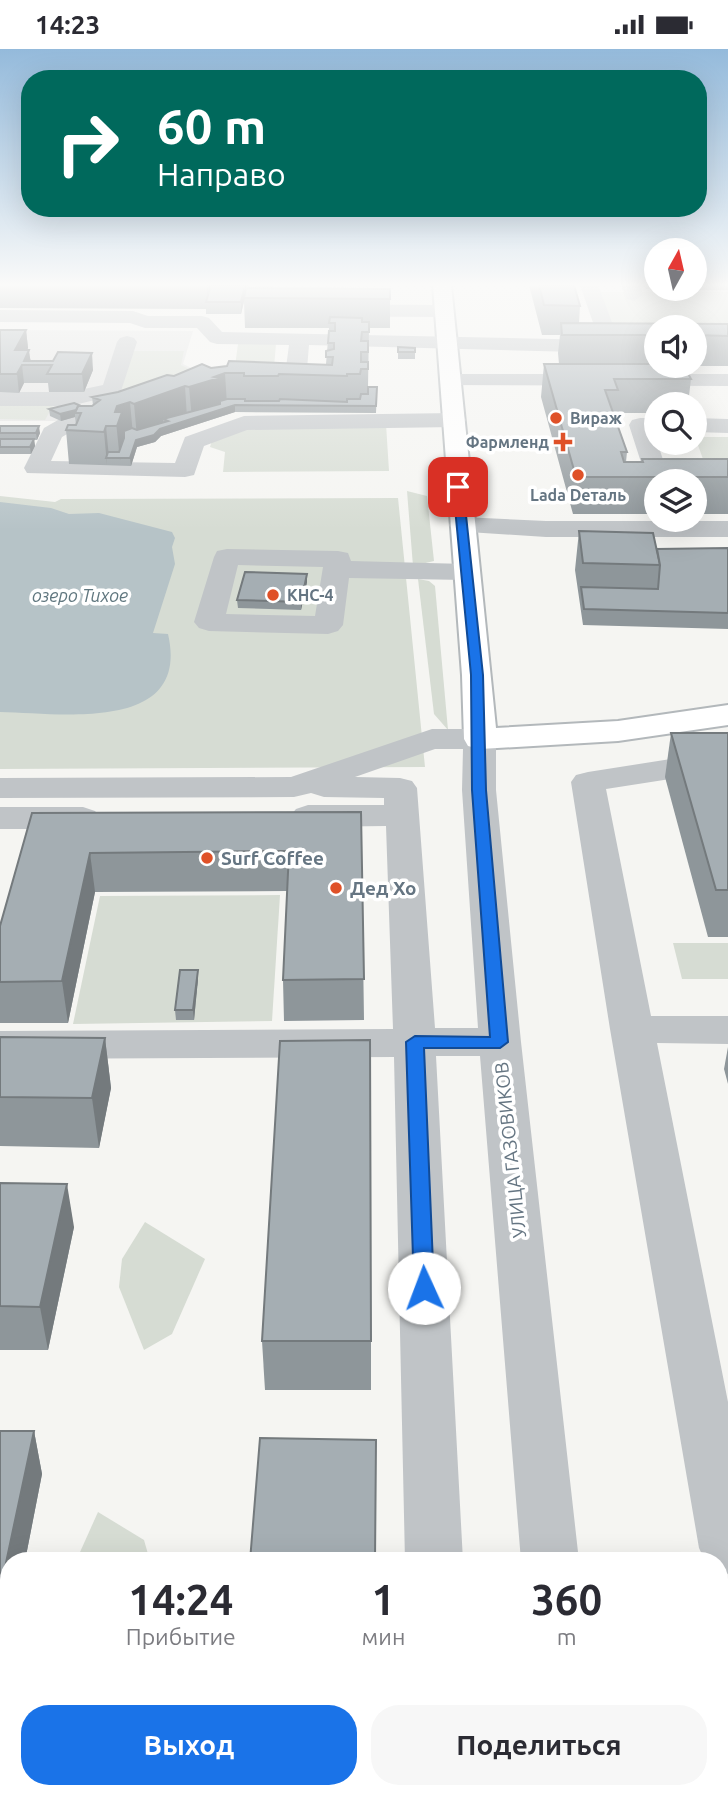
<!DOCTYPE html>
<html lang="ru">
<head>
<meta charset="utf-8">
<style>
	body { margin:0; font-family:Ubuntu,sans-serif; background:#f7f7f7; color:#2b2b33; height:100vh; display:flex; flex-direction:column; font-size:26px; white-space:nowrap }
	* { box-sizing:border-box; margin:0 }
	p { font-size:23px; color:#7c7c81 }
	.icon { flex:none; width:38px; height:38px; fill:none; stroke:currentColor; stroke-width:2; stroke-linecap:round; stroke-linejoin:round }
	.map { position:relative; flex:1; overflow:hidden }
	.drawer { position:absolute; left:0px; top:1503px; width:728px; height:247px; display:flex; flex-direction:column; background:#fff; border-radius:28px 28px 0 0; box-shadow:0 7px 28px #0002 }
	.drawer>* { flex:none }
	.top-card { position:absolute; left:21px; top:21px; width:686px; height:147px; border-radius:28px; box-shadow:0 7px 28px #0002; background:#00695c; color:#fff; overflow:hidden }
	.needle { width:46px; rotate:8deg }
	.controls { position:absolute; left:644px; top:189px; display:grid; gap:14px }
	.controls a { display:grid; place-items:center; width:63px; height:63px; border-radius:50%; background:#fff; box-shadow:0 7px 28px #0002; font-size:35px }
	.pin { position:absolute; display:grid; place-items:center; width:60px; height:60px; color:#fff; margin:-30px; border-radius:14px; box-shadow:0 4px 10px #0006 }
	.me { position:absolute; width:77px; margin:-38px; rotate:358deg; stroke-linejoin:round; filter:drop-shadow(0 0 5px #0008) }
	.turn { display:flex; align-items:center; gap:24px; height:147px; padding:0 21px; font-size:32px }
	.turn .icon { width:91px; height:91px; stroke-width:2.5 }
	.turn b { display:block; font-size:49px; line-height:60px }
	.eta { display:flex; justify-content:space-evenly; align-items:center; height:119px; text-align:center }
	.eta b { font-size:42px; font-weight:700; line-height:49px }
	.action { display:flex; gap:14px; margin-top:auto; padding:14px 21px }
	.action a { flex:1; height:80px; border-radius:28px; background:#1a73e8; color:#fff; font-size:28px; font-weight:700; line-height:80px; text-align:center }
	.action a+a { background:#f7f7f7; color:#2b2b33 }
	.status { display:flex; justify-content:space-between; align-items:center; height:49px; padding:0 35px; background:#fff; direction:ltr }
	.status svg { height:19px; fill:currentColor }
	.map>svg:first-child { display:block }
	.built { fill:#e3e4e3 }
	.green { fill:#d6dcd3 }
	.water { fill:#b6c3c7 }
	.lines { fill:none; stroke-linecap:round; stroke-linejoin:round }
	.major-casing { stroke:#b3b8bb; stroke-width:4 }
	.minor { fill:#c0c4c7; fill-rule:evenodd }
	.major { fill:#fff; fill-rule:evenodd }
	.wall { fill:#8e969a; fill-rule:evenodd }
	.shaded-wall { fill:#747a7d }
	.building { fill:#a5aeb3; stroke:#747a7d; stroke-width:2 }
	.route { fill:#1a73e8; stroke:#114b97; stroke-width:2 }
	.poi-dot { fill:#df5128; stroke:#fff; stroke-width:2.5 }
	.labels { text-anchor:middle; stroke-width:7; stroke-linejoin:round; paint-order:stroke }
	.far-poi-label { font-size:16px; font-weight:bold; fill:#657582; stroke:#fff; text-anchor:start }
	.far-water-label { font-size:18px; font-style:italic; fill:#60777f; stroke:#fff }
	.poi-label { font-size:19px; font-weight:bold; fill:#657582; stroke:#fff; text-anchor:start }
	.street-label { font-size:19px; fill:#657582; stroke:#fff }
</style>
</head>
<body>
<div class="status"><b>14:23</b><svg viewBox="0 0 49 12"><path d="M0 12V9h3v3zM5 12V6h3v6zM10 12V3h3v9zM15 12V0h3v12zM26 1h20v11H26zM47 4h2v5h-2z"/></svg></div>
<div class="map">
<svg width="728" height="1749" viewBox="0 0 728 1749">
	<rect width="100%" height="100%" fill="#f5f5f2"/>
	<polygon class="built" points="0,281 193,282 183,315 210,328 61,372 0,372"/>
	<g class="green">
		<polygon points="598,243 728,243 728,278 656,278 619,296"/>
		<polygon points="246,293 276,295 274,318 235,317 238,295"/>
		<polygon points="131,302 184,302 181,316 205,328 132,350 116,342"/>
		<polygon points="0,353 55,353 45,371 0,370"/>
		<polygon points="386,375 389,422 223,423 225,403 210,398 213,388 247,376"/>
		<polygon points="695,388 728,388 728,410 703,410"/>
		<polygon points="407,442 427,447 434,512 413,517"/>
		<polygon points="0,447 55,453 61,450 398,449 425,718 0,720"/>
		<polygon points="418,530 429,532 435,537 448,681 434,665"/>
		<polygon points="280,846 272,972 73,975 100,847"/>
		<polygon points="673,894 728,894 728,930 682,930"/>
		<polygon points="145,1173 205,1210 172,1285 144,1301 119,1238 122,1210"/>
		<polygon points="98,1463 144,1491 150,1512 76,1512"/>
	</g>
	<path class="water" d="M0 453 51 459 69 465 99 464 172 483 175 489 172 498 175 515 153 584 168 585C191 685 60 664 0 663Z"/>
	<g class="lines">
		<defs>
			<polygon id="major" points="433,236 451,236 496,679 618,672 728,656 728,676 618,692 480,700 468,697 464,690 462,626"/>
		</defs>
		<use href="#major" class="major-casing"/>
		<g class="minor">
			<polygon points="255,236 273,236 271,255 445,256 455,262 445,268 261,267 251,261"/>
			<polygon points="580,236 598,236 619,292 656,293 656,305 309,296 306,332 303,337 255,337 252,332 255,327 285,326 289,296 217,295 210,293 197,279 145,279 130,274 0,273 0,261 133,262 148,267 202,267 209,269 222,283 599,291"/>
			<polygon points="622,236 640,236 643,246 634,252 627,250"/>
			<polygon points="127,287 134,289 137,293 120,345 70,357 0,357 0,343 70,343 103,336 117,293 120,289"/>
			<polygon points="452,325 728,325 728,337 444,336 441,331 444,326"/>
			<polygon points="126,351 134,353 137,358 134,363 74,381 62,388 51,412 175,414 185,388 244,367 455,364 463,366 466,371 463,376 455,378 247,381 204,397 194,426 185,428 27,424 24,419 44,379 58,371"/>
			<polygon points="640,369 656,369 656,383 654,383 666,420 728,420 728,434 647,432 629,376 632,371"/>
			<polygon points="695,369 728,370 728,384 695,383"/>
			<polygon points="462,468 546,472 728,472 728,488 546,488 453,482 449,476 453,470"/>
			<path d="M227 500 338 502 348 504 351 512 466 515 476 517 480 523 476 529 466 531 349 529 343 576 338 582 328 585 209 582 199 579 194 573 214 508 217 502ZM238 516 323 518 315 567 226 565Z"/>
			<path d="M432 680H480L492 683 496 690V741L521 993 579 1512H521L480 1007H436L463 1512H405L394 1008 0 1010V982L393 980 386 777 308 778 296 774 290 767 296 760 308 756H384V749L324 748 311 744 294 748 0 749V729L291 728ZM435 700H463L462 741 478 979H435L417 739 412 732 400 729 355 728Z"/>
			<polygon points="728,701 728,721 606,740 651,967 728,967 728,995 657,994 728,1353 728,1525 719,1522 719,1512 705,1512 699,1499 610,980 571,733 576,726 588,723"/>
			<polygon points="0,758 83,758 95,762 101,769 95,776 83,780 0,780"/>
			<polygon points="409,1741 475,1741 476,1749 410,1749"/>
			<polygon points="538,1741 604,1741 605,1749 539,1749"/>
		</g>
		<use href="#major" class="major"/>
	</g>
	<g class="wall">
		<polygon points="0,236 210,236 210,239 211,236 248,236 247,239 390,240 390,279 369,279 368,338 377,338 376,364 235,363 161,387 155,393 137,398 131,417 69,415 66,381 76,376 75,368 61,372 50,367 49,360 93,356 92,348 118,343 174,327 211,319 326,315 329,279 245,279 244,252 241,265 206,265 206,260 0,259"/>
		<path d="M529 236H574L580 257 579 274 728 275V317H685L691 330 688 355H656V364H616L615 371 627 403 626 413H641L642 410H728V465H695V432H656V465H573L541 348 544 315H559L558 304 560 286H542ZM656 278H695V317H656Z"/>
		<polygon points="645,236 656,236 656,240 678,240 678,241 646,240"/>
		<polygon points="695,236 728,236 728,241 689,241 688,240 695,240"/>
		<polygon points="0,281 26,281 28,299 27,301 31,312 93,321 84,343 49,343 48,334 24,334 19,344 0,343"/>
		<polygon points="398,298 415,299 415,310 398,310"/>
		<polygon points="0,377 40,384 37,391 34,391 35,397 31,405 0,405"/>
		<polygon points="579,482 657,500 728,499 728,580 583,576 575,521"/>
		<polygon points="307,525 307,533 301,561 238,559 237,551"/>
		<polygon points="671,684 728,684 728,888 708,888 665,728"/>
		<polygon points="361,763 364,971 284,972 283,931 287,842 95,843 68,974 0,974 0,877 32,764"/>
		<polygon points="198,930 194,971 176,971 175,961"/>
		<polygon points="0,988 105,989 111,1039 99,1099 0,1097"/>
		<polygon points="728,998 728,1035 724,1020"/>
		<polygon points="0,1134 74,1178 48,1301 0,1301"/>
		<polygon points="262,1292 371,1292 371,1341 265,1341"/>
		<polygon points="0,1382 34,1382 42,1425 25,1512 9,1512 9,1594 0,1594"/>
	</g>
	<g class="shaded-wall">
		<polygon points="207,236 210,236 211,250 207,253"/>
		<polygon points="245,236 248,236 241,265 241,253"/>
		<polygon points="26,281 28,299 17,319 15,301"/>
		<polygon points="29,301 31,316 24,312"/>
		<polygon points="92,304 93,321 84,343 82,325"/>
		<polygon points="22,316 24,334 19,344 17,325"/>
		<polygon points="225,324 227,356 235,356 235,363 161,387 155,393 137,398 131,417 130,409 136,391 160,380 192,370 189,338 214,328"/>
		<polygon points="185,337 187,369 168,372 163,370 163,377 137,388 134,355"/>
		<polygon points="130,353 133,386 125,396 120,411 115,363 117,357"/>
		<polygon points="84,359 81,364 75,364 75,368 61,372 60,365"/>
		<polygon points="39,377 40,384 37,391 36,384"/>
		<polygon points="106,377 109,409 106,409 107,416 104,383"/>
		<polygon points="34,390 35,397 31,405 30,398"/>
		<polygon points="307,525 307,533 301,561 301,553"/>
		<polygon points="90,804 95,843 68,974 62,932"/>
		<polygon points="198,921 198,930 194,971 193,961"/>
		<polygon points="105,989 111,1039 99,1099 92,1049"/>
		<polygon points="67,1135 74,1178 48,1301 40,1258"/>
		<polygon points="34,1382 42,1425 25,1512 9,1512 9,1594 0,1559 0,1542"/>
	</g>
	<g class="building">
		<polygon points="211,236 245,236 241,253 206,253"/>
		<polygon points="539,236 574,236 580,257 544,256"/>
		<polygon points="246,239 390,240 390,250 244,249"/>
		<polygon points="330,268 362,269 362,273 369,273 369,283 362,283 361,292 368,292 368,303 361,303 361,313 368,313 368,320 361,320 360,325 347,325 347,327 279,325 278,327 244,327 244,324 225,324 214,328 219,329 189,338 185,337 134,355 130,353 117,357 115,363 122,363 117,377 106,377 104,383 66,381 68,376 76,376 81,364 75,364 78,357 92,357 100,351 92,348 118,343 167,326 174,327 202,315 211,319 227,317 229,312 332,316 333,308 326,308 326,302 334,300 334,294 328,294 329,282 335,282 335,274 329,274"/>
		<polygon points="561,274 728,275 728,287 695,286 695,278 656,278 656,286 562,286"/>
		<polygon points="0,281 26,281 15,301 29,301 24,312 53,312 58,303 92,304 82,325 47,325 52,316 22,316 17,325 0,325"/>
		<polygon points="398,298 415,299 415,303 398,303"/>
		<polygon points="544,315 656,315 656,317 684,317 691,330 614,330 618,341 605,341 627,403 621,403 624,413 643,413 642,410 728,410 728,428 576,428"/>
		<polygon points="368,338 377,338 376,357 235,356 160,380 154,386 136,391 130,409 106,409 108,403 119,403 124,389 124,382 132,379 137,381 168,372 163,370 220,355 220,352 227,350 245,350 245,352 279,352 280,350 347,353 347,350 360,350 361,345 368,345"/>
		<polygon points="74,354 81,357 78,357 76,361 60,365 49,360"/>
		<polygon points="0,377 39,377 36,384 0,384"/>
		<polygon points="0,390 34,390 30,398 0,398"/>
		<polygon points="579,482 653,484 660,516 583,514"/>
		<polygon points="728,499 728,564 584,560 581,538 658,540 660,516 657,500"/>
		<polygon points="245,523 307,525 301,553 237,551"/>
		<polygon points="671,684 728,684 728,841 716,841"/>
		<polygon points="361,763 364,930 283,931 289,802 90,804 62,932 0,933 0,877 32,764"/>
		<polygon points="180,921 198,921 193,961 175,961"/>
		<polygon points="0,988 105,989 92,1049 0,1048"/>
		<polygon points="370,991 371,1292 262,1292 280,992"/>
		<polygon points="0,1134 67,1135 40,1258 0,1257"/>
		<polygon points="0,1382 34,1382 0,1542"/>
		<polygon points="260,1389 376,1391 375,1512 250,1512"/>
		<polygon points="233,1741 374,1741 374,1749 232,1749"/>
	</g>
	<linearGradient id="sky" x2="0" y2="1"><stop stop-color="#94badb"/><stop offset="0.49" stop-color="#fafaf9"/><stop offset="1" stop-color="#fafaf9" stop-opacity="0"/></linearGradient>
	<rect width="728" height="481" fill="url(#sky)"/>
	<polygon class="route" points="458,435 463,438 483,626 486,741 508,993 500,999 424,999 434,1239 431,1245 424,1247 417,1245 414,1239 406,993 415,987 490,988 472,741 471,626 453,438"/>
	<g class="poi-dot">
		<circle cx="556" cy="369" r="7"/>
		<path d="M559.5 382.5h7v7h7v7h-7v7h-7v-7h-7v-7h7z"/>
		<circle cx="578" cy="426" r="7"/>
		<circle cx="273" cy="546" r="7"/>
		<circle cx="207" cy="809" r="7"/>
		<circle cx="336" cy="839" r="7"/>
	</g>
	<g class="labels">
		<g class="far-poi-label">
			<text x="570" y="375">Вираж</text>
			<text x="549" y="399" text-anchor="end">Фармленд</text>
			<text x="578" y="452" text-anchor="middle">Lada Dеталь</text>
			<text x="287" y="552">КНС-4</text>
		</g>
		<g class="far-water-label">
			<text x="80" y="553">озеро Тихое</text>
		</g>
		<g class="poi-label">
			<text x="221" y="816">Surf Coffee</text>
			<text x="350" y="846">Дед Хо</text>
		</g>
		<g class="street-label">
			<text transform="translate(510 1101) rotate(-96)" y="7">УЛИЦА ГАЗОВИКОВ</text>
		</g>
	</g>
</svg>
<div class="controls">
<a><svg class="needle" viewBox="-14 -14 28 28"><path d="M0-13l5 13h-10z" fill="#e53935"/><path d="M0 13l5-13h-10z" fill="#7c7c81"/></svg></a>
<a><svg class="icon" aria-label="sound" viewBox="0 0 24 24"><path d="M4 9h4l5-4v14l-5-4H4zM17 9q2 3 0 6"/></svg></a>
<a><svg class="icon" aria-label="search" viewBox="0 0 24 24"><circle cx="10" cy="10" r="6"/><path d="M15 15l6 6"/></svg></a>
<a><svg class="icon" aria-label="layers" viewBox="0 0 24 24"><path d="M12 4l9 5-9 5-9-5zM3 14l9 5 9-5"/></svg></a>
</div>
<div class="pin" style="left:458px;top:438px;background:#d93025"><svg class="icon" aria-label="arrive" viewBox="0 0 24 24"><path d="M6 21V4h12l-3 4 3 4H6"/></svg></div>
<svg class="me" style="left:424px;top:1239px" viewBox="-20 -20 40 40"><circle r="19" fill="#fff"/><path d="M0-13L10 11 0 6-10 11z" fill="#1a73e8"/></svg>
<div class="top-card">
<div class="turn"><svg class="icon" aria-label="right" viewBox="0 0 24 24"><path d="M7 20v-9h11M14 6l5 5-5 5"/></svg><div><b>60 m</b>Направо</div></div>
</div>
<section class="drawer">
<div class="eta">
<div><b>14:24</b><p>Прибытие</p></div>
<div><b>1</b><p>мин</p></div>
<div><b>360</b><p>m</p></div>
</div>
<div class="action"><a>Выход</a><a>Поделиться</a></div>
</section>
</div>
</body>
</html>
